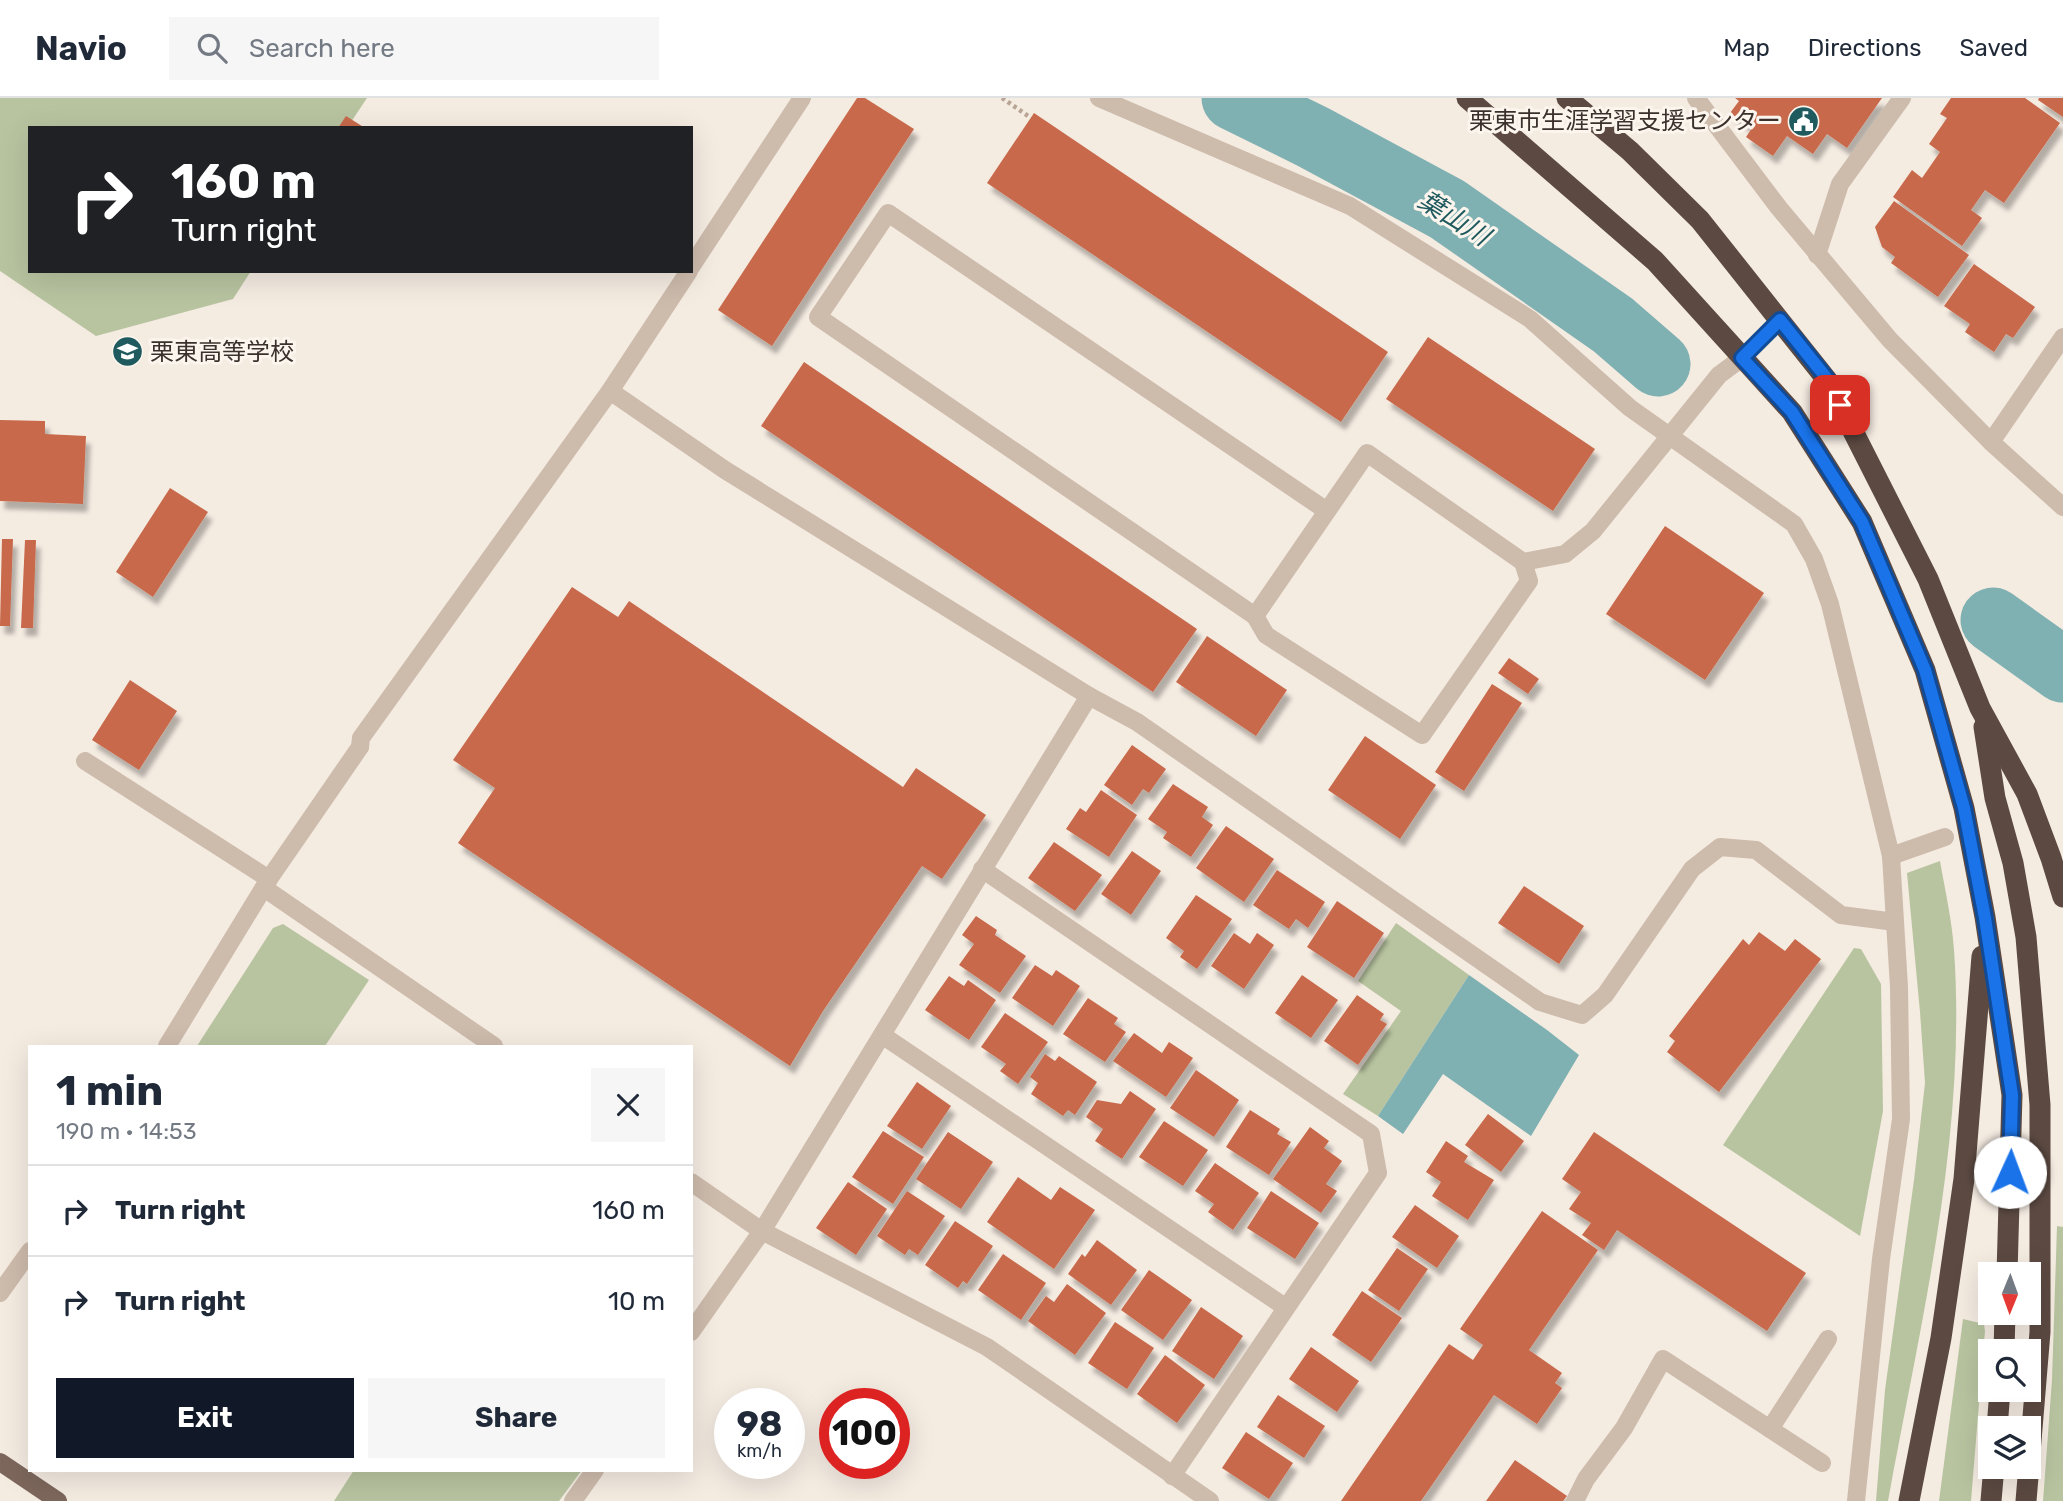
<!DOCTYPE html>
<html lang="en">
<head>
<meta charset="utf-8">
<style>
	body { margin:0; font-family:Rubik,"Noto Sans JP",sans-serif; background:#f6f6f7; color:#1f2937; height:100vh; display:flex; flex-direction:column; font-size:26px; white-space:nowrap }
	* { box-sizing:border-box; margin:0 }
	p { font-size:23px; color:#747a83 }
	.icon { flex:none; width:38px; height:38px; fill:none; stroke:currentColor; stroke-width:2; stroke-linecap:round; stroke-linejoin:round }
	.map { position:relative; flex:1; overflow:hidden }
	.panel { position:absolute; left:28px; top:947px; width:665px; height:427px; display:flex; flex-direction:column; background:#fff; border-radius:0px; box-shadow:0 7px 28px #0002 }
	.panel>* { flex:none }
	.top-card { position:absolute; left:28px; top:28px; width:665px; height:147px; border-radius:0px; box-shadow:0 7px 28px #0002; background:#202124; color:#fff; overflow:hidden }
	.needle { width:46px; rotate:181deg }
	.buttons { position:absolute; left:1978px; top:1164px; display:grid; gap:14px }
	.buttons a { display:grid; place-items:center; width:63px; height:63px; border-radius:0px; background:#fff; box-shadow:0 7px 28px #0002; font-size:35px }
	.speed { position:absolute; left:714px; top:1290px; display:flex; gap:14px; font-size:35px; font-weight:700; text-align:center }
	.speed>* { display:grid; place-content:center; width:91px; height:91px; border-radius:50%; background:#fff; box-shadow:0 7px 28px #0002; line-height:1 }
	.speed small { font-size:18px; font-weight:400 }
	.speed .limit { border:10px solid #d22; background:#fff; color:#111 }
	.pin { position:absolute; display:grid; place-items:center; width:60px; height:60px; color:#fff; margin:-30px; border-radius:14px; box-shadow:0 4px 10px #0006 }
	.me { position:absolute; width:77px; margin:-38px; rotate:2deg; stroke-linejoin:round; filter:drop-shadow(0 0 5px #0008) }
	.turn { display:flex; align-items:center; gap:24px; height:147px; padding:0 28px; font-size:32px }
	.turn .icon { width:91px; height:91px; stroke-width:2.5 }
	.turn b { display:block; font-size:49px; line-height:60px }
	.round { display:grid; place-items:center; flex:none; width:74px; height:74px; border-radius:0px; background:#f6f6f7 }
	.overview { display:flex; align-items:center; justify-content:space-between; height:119px; padding:0 28px }
	h1 { font-size:42px; font-weight:700; line-height:52px }
	.primary-button { display:flex; gap:14px; margin-top:auto; padding:14px 28px }
	.primary-button a { flex:1; height:80px; border-radius:0px; background:#111827; color:#fff; font-size:28px; font-weight:700; line-height:80px; text-align:center }
	.primary-button a+a { background:#f6f6f7; color:#1f2937 }
	ul { padding:0; list-style:none }
	li { display:flex; align-items:center; gap:21px; height:91px; padding:0 28px; border-top:2px solid #e0e1e3 }
	li div { flex:1 }
	li b { display:block; font-size:26px }
	li em { font-style:normal }
	header { display:flex; align-items:center; gap:42px; box-sizing:border-box; height:98px; padding:0 35px; background:#fff; border-bottom:2px solid #e0e1e3 }
	header strong { font-size:33px }
	nav { display:flex; gap:38px; margin-inline-start:auto; font-size:24px }
	.search { width:490px; height:63px; background:#f6f6f7; display:flex; align-items:center; gap:18px; box-sizing:border-box; padding:0 24px; border-radius:0px; color:#747a83; font-size:26px }
	.map>svg:first-child { display:block }
	.green { fill:#b8c4a0 }
	.water { fill:#7fb0b2 }
	.lines { fill:none; stroke-linecap:round; stroke-linejoin:round }
	.river { stroke:#7fb0b2; stroke-width:65 }
	.building { fill:#c8694b; filter:url(#shadow) }
	.path { stroke:#b9a596; stroke-width:4.5; stroke-dasharray:3.5 3.5; stroke-linecap:butt }
	.service { stroke:#cdbbac; stroke-width:18 }
	.minor { stroke:#cdbbac; stroke-width:18 }
	.tertiary { stroke:#cdbbac; stroke-width:18 }
	.primary { stroke:#7d675c; stroke-width:18 }
	.motorway { stroke:#5c4a42; stroke-width:21 }
	.route-casing { stroke:#114b97; stroke-width:18 }
	.route { stroke:#1a73e8; stroke-width:12 }
	.labels { text-anchor:middle; stroke-width:6; stroke-linejoin:round; paint-order:stroke }
	.poi-label { font-size:24px; fill:#3b302b; stroke:#fbf5ee; text-anchor:end }
	.water-label { font-size:26px; font-style:italic; fill:#1f5a5e; stroke:#fbf5ee }
</style>
</head>
<body>
<header>
<strong>Navio</strong>
<div class="search"><svg class="icon" aria-label="search" viewBox="0 0 24 24"><circle cx="10" cy="10" r="6"/><path d="M15 15l6 6"/></svg>Search here</div>
<nav><a>Map</a><a>Directions</a><a>Saved</a></nav>
</header>
<div class="map">
<svg width="2063" height="1403" viewBox="0 0 2063 1403">
	<defs>
		<filter id="shadow"><feDropShadow dx="4.5" dy="8" stdDeviation="2" flood-color="#0004"/></filter>
	</defs>
	<rect width="100%" height="100%" fill="#f4ebe1"/>
	<g class="green">
		<polygon points="0,0 367,0 347,30 30,30 30,173 251,173 233,201 96,238 0,173"/>
		<path d="M1940 763C1945 792 1952 822 1954 852 1967 1037 1921 1222 1888 1403H1876L1885 1292 1914 1082 1925 985 1920 914 1907 775Z"/>
		<polygon points="1396,825 1469,877 1378,1018 1343,996 1401,913 1358,883"/>
		<polygon points="283,826 369,882 325,948 197,948 273,830"/>
		<polygon points="1854,850 1861,851 1881,886 1883,1013 1860,1138 1723,1047"/>
		<polygon points="2057,1128 2063,1129 2063,1403 2043,1403 2052,1282"/>
		<polygon points="1963,1221 1984,1226 1985,1233 1971,1403 1939,1403"/>
		<polygon points="354,1372 582,1372 559,1403 334,1403"/>
	</g>
	<polygon class="water" points="1469,877 1547,932 1579,957 1531,1038 1443,976 1403,1036 1378,1018"/>
	<g class="lines">
		<g class="river">
			<polyline points="1234,0 1313,39 1447,111 1613,227 1658,266"/>
			<polyline points="1993,522 2063,572"/>
		</g>
	</g>
	<g class="building">
		<polygon points="857,0 865,0 914,31 772,248 718,212"/>
		<polygon points="1735,0 1882,0 1847,50 1827,36 1813,56 1787,38 1773,58 1746,39 1752,30 1730,15 1739,3"/>
		<polygon points="1951,0 2025,0 2060,25 2004,105 1985,92 1971,112 1982,120 1962,148 1893,99 1912,72 1922,80 1940,54 1929,46 1947,20 1940,16"/>
		<polygon points="2039,0 2063,0 2063,19 2038,2"/>
		<polygon points="1034,15 1388,254 1341,324 987,85"/>
		<polygon points="346,18 365,30 338,30"/>
		<polygon points="1894,103 1969,157 1938,199 1891,165 1895,159 1882,149 1875,129"/>
		<polygon points="1974,166 2035,209 2013,240 2006,236 1994,254 1965,234 1970,226 1944,208"/>
		<polygon points="1428,239 1595,351 1553,413 1386,301"/>
		<polygon points="804,264 1197,531 1153,594 761,328"/>
		<polygon points="0,322 45,323 45,336 86,338 83,406 0,403"/>
		<polygon points="170,390 208,414 153,499 116,474"/>
		<polygon points="1665,428 1764,495 1705,582 1606,516"/>
		<polygon points="2,441 13,441 10,528 0,528"/>
		<polygon points="25,442 36,442 33,530 21,530"/>
		<polygon points="572,489 618,519 629,503 903,689 916,670 986,717 942,781 922,768 823,913 790,968 458,745 495,690 453,662"/>
		<polygon points="1207,538 1287,592 1256,638 1176,584"/>
		<polygon points="1509,560 1539,581 1528,596 1498,575"/>
		<polygon points="130,582 177,613 139,672 92,642"/>
		<polygon points="1492,586 1522,605 1464,693 1435,674"/>
		<polygon points="1365,638 1436,687 1400,741 1328,692"/>
		<polygon points="1132,647 1166,671 1149,695 1143,691 1132,707 1104,687"/>
		<polygon points="1173,686 1208,709 1202,719 1213,727 1191,759 1163,740 1167,734 1148,721"/>
		<polygon points="1101,692 1137,717 1109,759 1066,731 1080,710 1086,714"/>
		<polygon points="1226,728 1274,761 1244,804 1196,770"/>
		<polygon points="1054,744 1102,777 1075,813 1028,780"/>
		<polygon points="1132,753 1161,773 1131,817 1101,796"/>
		<polygon points="1277,772 1325,804 1308,830 1296,821 1289,831 1253,807"/>
		<polygon points="1524,788 1584,828 1559,866 1498,825"/>
		<polygon points="1196,797 1232,821 1197,871 1180,859 1184,853 1166,840"/>
		<polygon points="1337,803 1384,835 1354,880 1307,849"/>
		<polygon points="976,818 997,832 995,837 1026,858 1000,895 959,867 974,846 962,837"/>
		<polygon points="1759,834 1785,853 1795,841 1821,861 1719,994 1667,954 1675,943 1669,938 1743,841 1749,847"/>
		<polygon points="1234,835 1250,846 1257,835 1274,847 1244,891 1211,868"/>
		<polygon points="1035,867 1052,878 1056,872 1080,888 1053,928 1012,900"/>
		<polygon points="1302,877 1338,902 1311,940 1275,915"/>
		<polygon points="949,878 964,888 968,882 996,902 969,942 925,912"/>
		<polygon points="1357,897 1384,916 1380,922 1387,926 1358,967 1324,943"/>
		<polygon points="1088,900 1118,920 1114,926 1126,934 1105,964 1063,936"/>
		<polygon points="1005,915 1048,944 1018,986 1000,973 1006,966 981,949"/>
		<polygon points="1134,935 1162,955 1169,944 1193,960 1166,999 1113,963"/>
		<polygon points="1045,956 1055,963 1059,958 1097,984 1075,1017 1068,1012 1063,1018 1031,996 1038,985 1030,979"/>
		<polygon points="1196,972 1239,1002 1214,1039 1170,1010"/>
		<polygon points="917,984 951,1008 922,1051 887,1028"/>
		<polygon points="1130,993 1156,1011 1122,1061 1095,1043 1103,1031 1086,1019 1097,1002 1121,1006"/>
		<polygon points="1250,1012 1280,1031 1277,1036 1291,1044 1269,1077 1226,1049"/>
		<polygon points="1488,1016 1524,1043 1501,1074 1465,1047"/>
		<polygon points="1164,1023 1208,1052 1183,1088 1139,1059"/>
		<polygon points="1310,1029 1329,1043 1324,1050 1342,1063 1326,1086 1337,1093 1321,1115 1273,1081"/>
		<polygon points="883,1033 924,1059 893,1106 852,1079"/>
		<polygon points="948,1034 993,1064 961,1111 916,1081"/>
		<polygon points="1594,1034 1806,1175 1767,1233 1617,1132 1604,1152 1582,1137 1591,1125 1569,1111 1581,1094 1562,1081"/>
		<polygon points="1446,1043 1468,1058 1464,1064 1494,1082 1468,1122 1432,1098 1441,1084 1426,1074"/>
		<polygon points="1215,1065 1259,1095 1233,1132 1208,1114 1214,1106 1195,1093"/>
		<polygon points="1018,1079 1051,1102 1060,1089 1095,1112 1054,1171 987,1124"/>
		<polygon points="848,1084 887,1111 856,1157 816,1130"/>
		<polygon points="907,1093 945,1118 918,1157 909,1151 905,1157 877,1138"/>
		<polygon points="1271,1093 1319,1125 1295,1161 1247,1130"/>
		<polygon points="1415,1107 1459,1138 1437,1170 1392,1139"/>
		<polygon points="1542,1113 1598,1152 1529,1252 1562,1275 1555,1285 1562,1290 1537,1326 1494,1297 1421,1403 1341,1403 1449,1246 1473,1262 1483,1247 1460,1231"/>
		<polygon points="955,1123 993,1148 967,1186 963,1183 958,1190 925,1167"/>
		<polygon points="1097,1142 1137,1172 1111,1207 1068,1176 1082,1156 1085,1159"/>
		<polygon points="1397,1150 1428,1171 1399,1213 1368,1192"/>
		<polygon points="1003,1156 1046,1185 1021,1222 978,1192"/>
		<polygon points="1149,1172 1192,1202 1163,1242 1121,1212"/>
		<polygon points="1067,1186 1106,1215 1075,1257 1028,1223 1046,1198 1054,1204"/>
		<polygon points="1362,1193 1402,1220 1371,1264 1332,1237"/>
		<polygon points="1201,1209 1243,1238 1214,1281 1172,1253"/>
		<polygon points="1115,1224 1154,1250 1127,1291 1088,1265"/>
		<polygon points="1311,1249 1359,1283 1337,1314 1289,1281"/>
		<polygon points="1165,1257 1205,1287 1177,1325 1137,1296"/>
		<polygon points="1278,1297 1325,1328 1304,1360 1257,1329"/>
		<polygon points="1246,1334 1293,1365 1269,1401 1222,1370"/>
		<polygon points="1515,1362 1567,1398 1563,1403 1486,1403"/>
	</g>
	<g class="lines">
		<polyline class="path" points="1002,0 1031,20"/>
		<g class="service">
			<polyline points="1099,0 1350,108 1530,221 1630,310 1794,426 1814,461 1830,506 1891,758 1945,739"/>
			<polyline points="691,169 802,0"/>
			<polyline points="1327,413 888,115 818,219 1255,518 1367,355 1523,464 1565,456 1593,433 1719,277 1742,260 1780,222"/>
			<polyline points="1255,518 1266,537 1422,637 1529,483 1523,464"/>
			<polyline points="360,649 361,640 610,293 689,173"/>
			<polyline points="85,663 269,781"/>
			<polyline points="691,1234 762,1133"/>
			<polyline points="1770,1331 1828,1241"/>
			<polyline points="573,1403 595,1372"/>
			<polyline points="1575,1403 1586,1381 1624,1330 1663,1261 1822,1365"/>
		</g>
		<g class="minor">
			<polyline points="1696,0 1779,110 1890,242 1991,344 2063,239"/>
			<polyline points="1817,157 1840,86 1902,0"/>
			<polyline points="610,293 725,372 1089,598 1137,624 1540,904 1582,917 1605,897 1692,771 1720,749 1756,752 1841,817 1895,824"/>
			<polyline points="982,771 1371,1036 1378,1075 1172,1378"/>
			<polyline points="264,790 494,948"/>
			<polyline points="882,937 1285,1209"/>
			<polyline points="167,948 269,781 360,649"/>
			<polyline points="691,1084 762,1133 987,1249 1210,1403"/>
			<polyline points="762,1133 1089,598"/>
			<polyline points="0,1195 30,1153"/>
			<polyline points="1856,1403 1881,1161 1901,1021 1899,889 1891,758"/>
		</g>
		<polyline class="tertiary" points="1991,344 2063,409"/>
		<polyline class="primary" points="0,1364 58,1403"/>
		<g class="motorway">
			<polyline points="1467,0 1655,163 1792,314 1862,424 1925,572 1964,710 1985,819 2012,997 2007,1176"/>
			<polyline points="1567,0 1630,53 1700,122 1827,282 1928,481 1980,610 2027,696 2051,760 2063,799"/>
			<polyline points="1984,629 1995,700 2013,765 2026,839 2040,1007 2040,1234 2026,1403"/>
			<polyline points="2004,1253 2005,1214"/>
			<polyline points="1997,1330 2000,1292"/>
			<polyline points="1909,1403 1941,1240 1964,1081 1982,858"/>
			<polyline points="1991,1403 1994,1368"/>
		</g>
	</g>
	<g class="lines">
		<defs>
			<polyline id="route" points="1840,307 1828,282 1780,222 1742,260 1792,314 1862,424 1925,572 1964,710 1985,820 2012,997 2010,1074"/>
		</defs>
		<use href="#route" class="route-casing"/>
		<use href="#route" class="route"/>
	</g>
	<defs>
		<symbol id="civic-disc" viewBox="-11 -11 22 22"><circle r="9.5" fill="#1f5a5e" stroke="#fbf5ee"/><path d="M-.6-6.5H3V-4.5H.6V-3L4-1V1h2V6H-6V1h2V-1L-.6-3ZM-1.2 2.5V6h2.4V2.5Z" fill="#fff"/></symbol>
		<symbol id="school-disc" viewBox="-11 -11 22 22"><circle r="9.5" fill="#1f5a5e" stroke="#fbf5ee"/><path d="M0-5L7-2L0 1L-7-2ZM-4 1L0 2.5L4 1V4Q0 6-4 4Z" fill="#fff"/></symbol>
	</defs>
	<g fill-rule="evenodd">
		<use href="#civic-disc" x="1786" y="6" width="35" height="35"/>
		<use href="#school-disc" x="110" y="236" width="35" height="35"/>
	</g>
	<g class="labels">
		<g class="poi-label">
			<text x="1781" y="31">栗東市生涯学習支援センター</text>
			<text x="150" y="262" text-anchor="start">栗東高等学校</text>
		</g>
		<g class="water-label">
			<text transform="translate(1454 120) rotate(32)" y="9">葉山川</text>
		</g>
	</g>
</svg>
<div class="buttons">
<a><svg class="needle" viewBox="-14 -14 28 28"><path d="M0-13l5 13h-10z" fill="#e53935"/><path d="M0 13l5-13h-10z" fill="#747a83"/></svg></a>
<a><svg class="icon" aria-label="search" viewBox="0 0 24 24"><circle cx="10" cy="10" r="6"/><path d="M15 15l6 6"/></svg></a>
<a><svg class="icon" aria-label="layers" viewBox="0 0 24 24"><path d="M12 4l9 5-9 5-9-5zM3 14l9 5 9-5"/></svg></a>
</div>
<div class="speed"><div>98<small>km/h</small></div><div class="limit">100</div></div>
<div class="pin" style="left:1840px;top:307px;background:#d93025"><svg class="icon" aria-label="arrive" viewBox="0 0 24 24"><path d="M6 21V4h12l-3 4 3 4H6"/></svg></div>
<svg class="me" style="left:2010px;top:1074px" viewBox="-20 -20 40 40"><circle r="19" fill="#fff"/><path d="M0-13L10 11 0 6-10 11z" fill="#1a73e8"/></svg>
<div class="top-card">
<div class="turn"><svg class="icon" aria-label="right" viewBox="0 0 24 24"><path d="M7 20v-9h11M14 6l5 5-5 5"/></svg><div><b>160 m</b>Turn right</div></div>
</div>
<section class="panel">
<div class="overview"><div><h1>1 min</h1><p>190 m · 14:53</p></div><a class="round"><svg class="icon" aria-label="close" viewBox="0 0 24 24"><path d="M6 6l12 12M18 6L6 18"/></svg></a></div>
<ul>
<li><svg class="icon" aria-label="right" viewBox="0 0 24 24"><path d="M7 20v-9h11M14 6l5 5-5 5"/></svg><div><b>Turn right</b></div><em>160 m</em></li>
<li><svg class="icon" aria-label="right" viewBox="0 0 24 24"><path d="M7 20v-9h11M14 6l5 5-5 5"/></svg><div><b>Turn right</b></div><em>10 m</em></li>
</ul>
<div class="primary-button"><a>Exit</a><a>Share</a></div>
</section>
</div>
</body>
</html>
